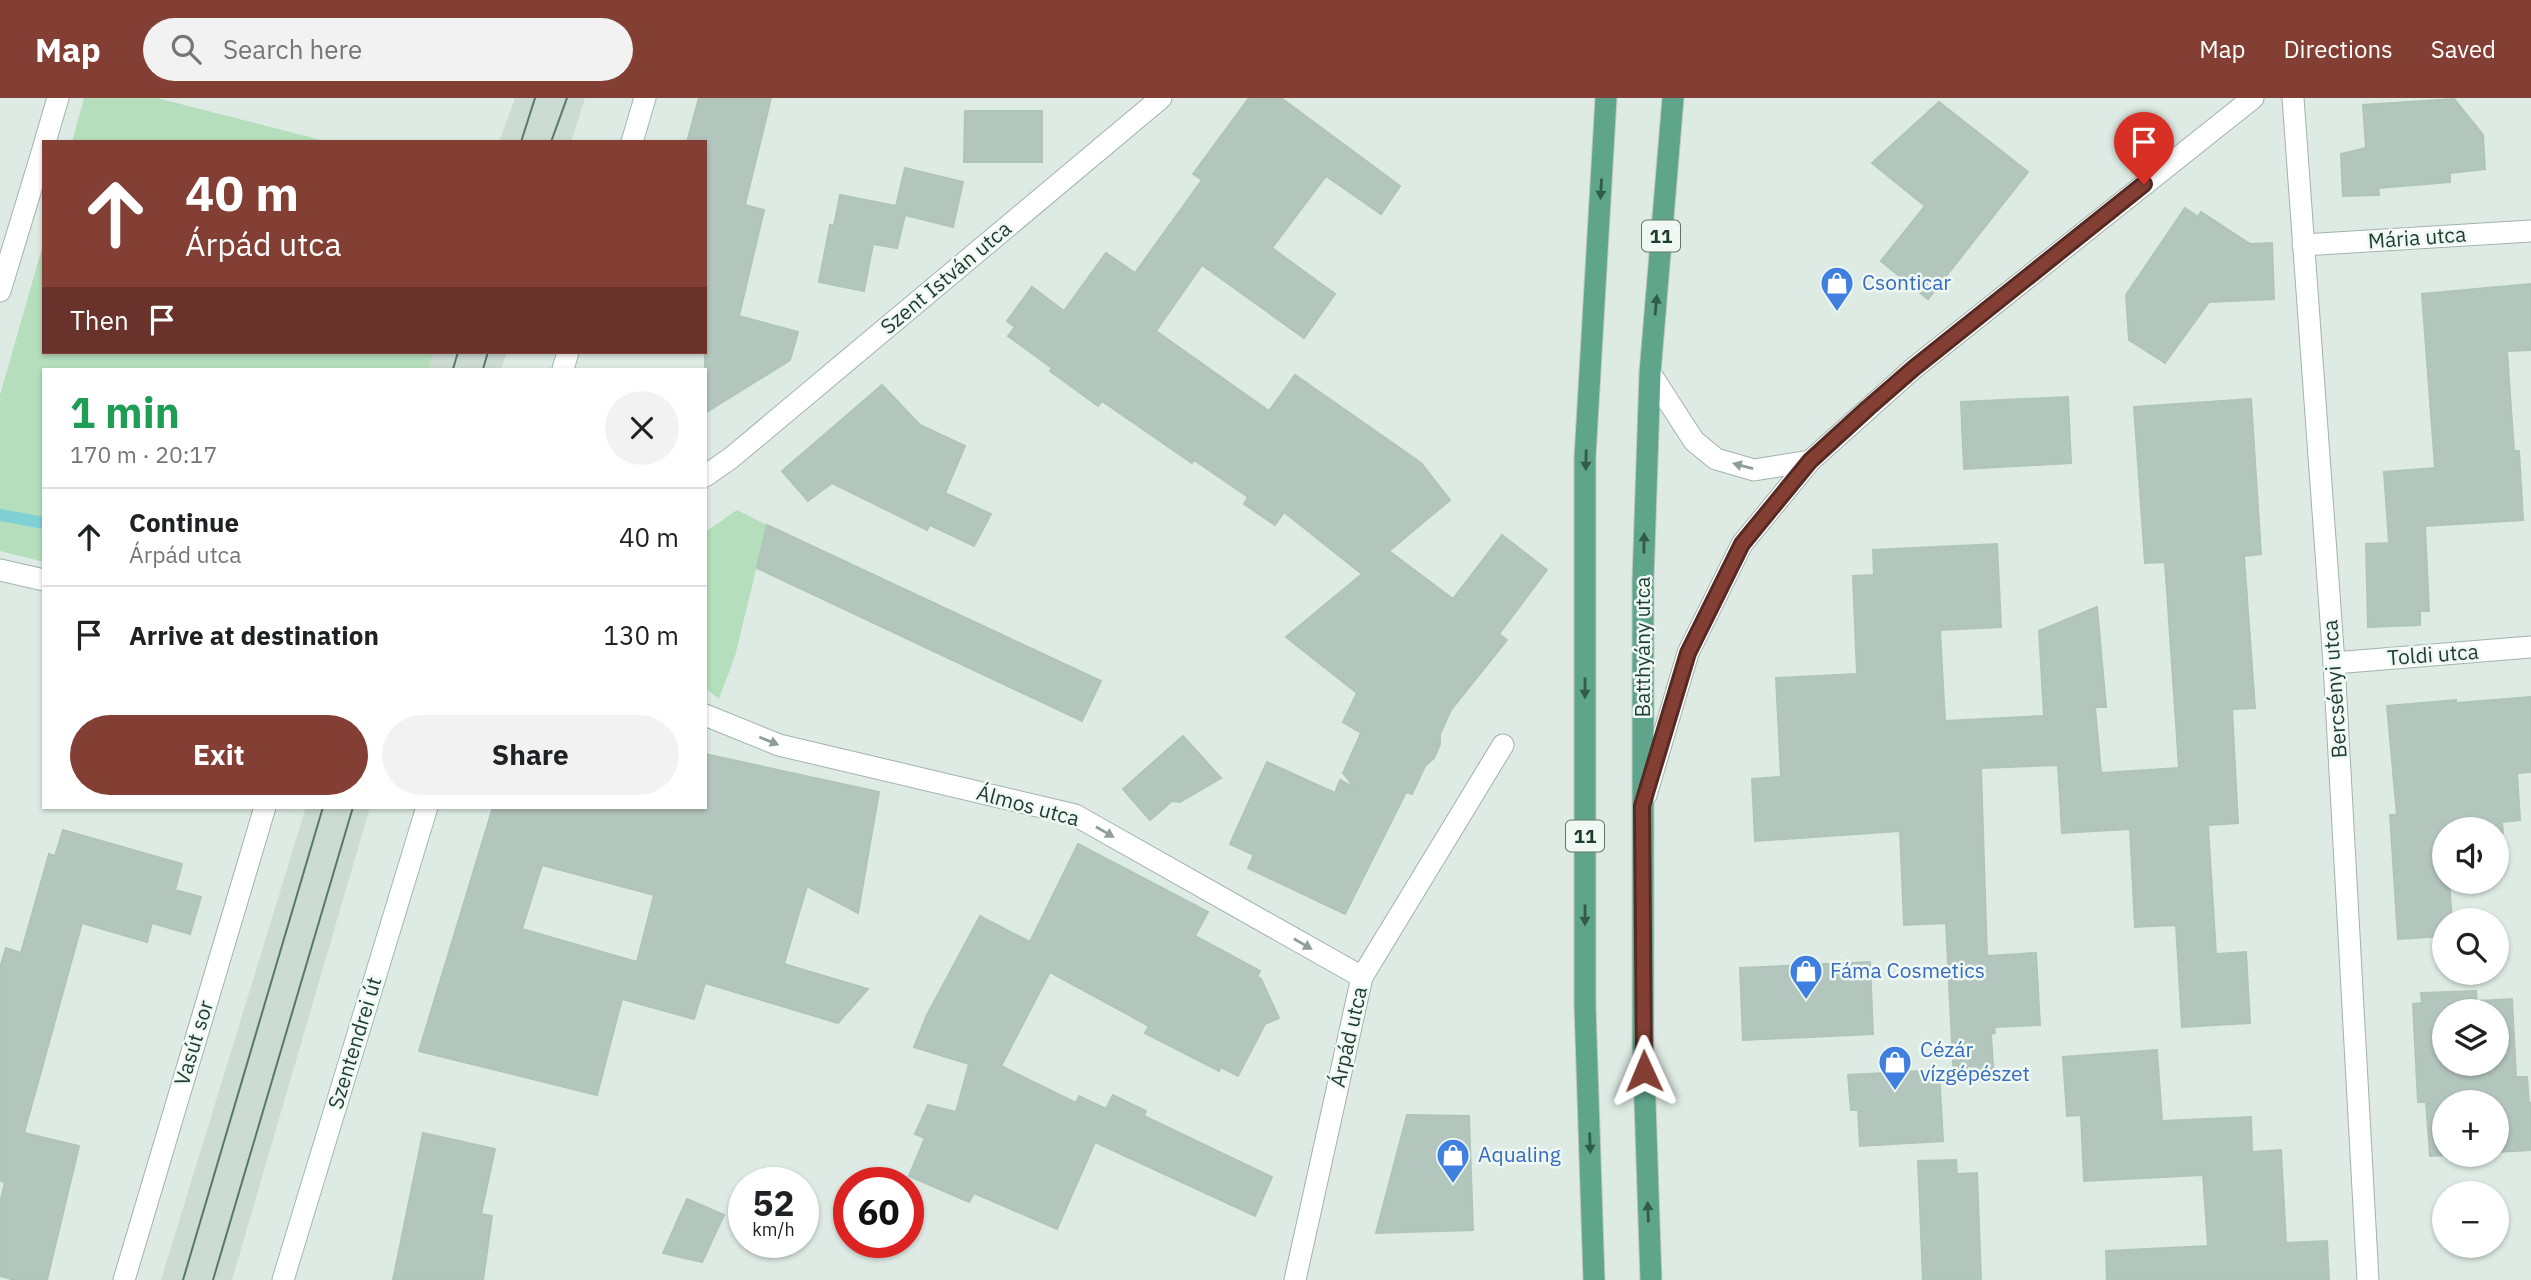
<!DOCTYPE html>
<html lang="en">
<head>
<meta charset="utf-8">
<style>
	body { margin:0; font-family:"IBM Plex Sans",sans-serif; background:#f2f2f2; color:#202124; height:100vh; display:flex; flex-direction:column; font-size:26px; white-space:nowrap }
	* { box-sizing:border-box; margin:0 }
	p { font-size:23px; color:#757577 }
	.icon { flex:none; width:38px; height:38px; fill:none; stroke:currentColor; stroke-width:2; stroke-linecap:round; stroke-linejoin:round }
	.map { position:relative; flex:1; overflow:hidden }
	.details { position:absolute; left:42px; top:270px; width:665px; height:441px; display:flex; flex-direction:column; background:#fff; border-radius:0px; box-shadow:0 2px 5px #0004 }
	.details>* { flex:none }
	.guide { position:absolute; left:42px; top:42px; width:665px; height:214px; border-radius:0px; box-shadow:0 2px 5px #0004; background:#843f35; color:#fff; overflow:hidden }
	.buttons { position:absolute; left:2432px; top:719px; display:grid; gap:14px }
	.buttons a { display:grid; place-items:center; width:77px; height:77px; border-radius:50%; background:#fff; box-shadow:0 2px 5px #0004; font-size:35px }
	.speed { position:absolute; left:728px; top:1069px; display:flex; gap:14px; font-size:35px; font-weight:700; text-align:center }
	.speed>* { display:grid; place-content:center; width:91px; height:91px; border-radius:50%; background:#fff; box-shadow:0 2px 5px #0004; line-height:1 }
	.speed small { font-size:18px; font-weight:400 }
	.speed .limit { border:10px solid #d22; background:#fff; color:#111 }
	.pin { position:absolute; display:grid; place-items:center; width:60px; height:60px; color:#fff; margin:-72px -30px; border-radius:50% 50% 50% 0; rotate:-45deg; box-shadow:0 0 7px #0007 }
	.pin .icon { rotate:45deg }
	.me { position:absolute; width:77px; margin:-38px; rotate:359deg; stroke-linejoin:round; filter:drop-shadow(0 0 5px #0008) }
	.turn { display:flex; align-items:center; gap:24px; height:147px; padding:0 28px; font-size:32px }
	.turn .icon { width:91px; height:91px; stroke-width:2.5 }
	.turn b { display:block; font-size:49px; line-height:60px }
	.then { display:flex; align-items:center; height:66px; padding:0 28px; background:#0003; gap:14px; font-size:26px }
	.round { display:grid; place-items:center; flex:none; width:74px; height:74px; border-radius:37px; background:#f2f2f2 }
	.summary { display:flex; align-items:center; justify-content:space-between; height:119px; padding:0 28px }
	h1 { font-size:42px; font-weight:800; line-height:52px; color:#1e9e55 }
	.action { display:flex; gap:14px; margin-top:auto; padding:14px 28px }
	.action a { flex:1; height:80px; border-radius:42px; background:#843f35; color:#fff; font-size:28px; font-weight:800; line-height:80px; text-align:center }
	.action a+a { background:#f2f2f2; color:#202124 }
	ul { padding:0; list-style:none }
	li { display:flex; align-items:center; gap:21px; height:98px; padding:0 28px; border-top:2px solid #e0e0e0 }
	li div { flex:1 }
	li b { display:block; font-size:26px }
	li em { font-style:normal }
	header { display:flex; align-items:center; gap:42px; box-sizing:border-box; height:98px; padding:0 35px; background:#843f35; color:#fff }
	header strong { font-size:33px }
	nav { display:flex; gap:38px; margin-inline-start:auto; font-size:24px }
	.search { width:490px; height:63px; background:#f2f2f2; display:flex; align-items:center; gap:18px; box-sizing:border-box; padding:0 24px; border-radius:38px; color:#757577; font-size:26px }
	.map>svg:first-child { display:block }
	.built { fill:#ccdbd3 }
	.green { fill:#b5dfbc }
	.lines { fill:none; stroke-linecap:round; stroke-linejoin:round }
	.stream { stroke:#80d1d6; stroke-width:12 }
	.building { fill:#b3c6bd; stroke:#b0c5ba; stroke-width:2; fill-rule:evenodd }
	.street-casing { stroke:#a1b3ab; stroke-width:23 }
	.secondary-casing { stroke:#9ebbae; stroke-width:23 }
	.primary-casing { stroke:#c0c8c5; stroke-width:23 }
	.street { stroke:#fff; stroke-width:21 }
	.secondary { stroke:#fff; stroke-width:21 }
	.primary { stroke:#5ea58c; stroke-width:21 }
	.tram { stroke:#58786c; stroke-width:2 }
	.oneway { fill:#315c4c }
	.oneway2 { fill:#8e9e98 }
	.route-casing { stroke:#562922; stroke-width:18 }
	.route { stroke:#843f35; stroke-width:12 }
	.labels { text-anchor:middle; stroke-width:5; stroke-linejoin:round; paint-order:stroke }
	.shield { fill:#eff8f2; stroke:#5d746b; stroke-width:2 }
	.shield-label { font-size:19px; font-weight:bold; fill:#1e3c31 }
	.street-label { font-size:21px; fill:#1e3c31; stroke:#eff8f2 }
	.shop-label { font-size:21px; fill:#366cbe; stroke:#eff8f2; text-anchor:start }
</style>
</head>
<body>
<header>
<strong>Map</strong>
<div class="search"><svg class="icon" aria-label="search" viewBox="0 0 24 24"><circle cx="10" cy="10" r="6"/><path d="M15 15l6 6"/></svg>Search here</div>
<nav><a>Map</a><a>Directions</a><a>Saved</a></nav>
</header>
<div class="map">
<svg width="2531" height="1182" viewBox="0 0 2531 1182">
	<rect width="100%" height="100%" fill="#deebe4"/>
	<g class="built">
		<polygon points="515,0 585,0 571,44 499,44"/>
		<polygon points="434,254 507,254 501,271 429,271"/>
		<polygon points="306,709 370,709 232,1182 161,1182"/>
	</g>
	<g class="green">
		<polygon points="84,0 157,0 329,44 72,44"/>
		<polygon points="44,143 44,254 434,254 429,271 44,271 44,464 0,453 0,297"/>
		<polygon points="737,412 767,427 735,558 719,601 705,590 705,434"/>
	</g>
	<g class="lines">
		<polyline class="stream" points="0,417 44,425"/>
	</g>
	<g class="building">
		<polygon points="699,0 771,0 745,107 764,112 739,218 798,234 790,262 705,315 705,44 687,44"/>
		<polygon points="1249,0 1281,0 1400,88 1381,116 1326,78 1272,150 1335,196 1304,240 1202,167 1156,233 1269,313 1295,277 1421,365 1450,402 1389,453 1453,501 1502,437 1547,472 1499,536 1507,542 1451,612 1440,636 1440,646 1434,660 1425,668 1412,696 1406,694 1345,816 1248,770 1254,757 1230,746 1267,664 1335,695 1340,682 1355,690 1343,675 1361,635 1343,624 1357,595 1286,539 1362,476 1284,414 1275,427 1244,406 1248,399 1194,362 1192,365 1102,303 1098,308 1050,273 1052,270 1008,238 1015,229 1007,223 1032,189 1064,213 1106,155 1135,175 1202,82 1193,76"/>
		<polygon points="2454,1 2483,37 2485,71 2450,75 2450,84 2378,90 2379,97 2343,98 2341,56 2366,50 2363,7"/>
		<polygon points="1939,4 2028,74 1928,201 1881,163 1925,108 1872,65"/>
		<polygon points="965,13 1042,13 1042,64 964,64"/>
		<polygon points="905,70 963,84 953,129 905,117 897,150 873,146 864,193 819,184 830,127 834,128 840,97 896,108"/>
		<polygon points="2185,110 2198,119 2201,114 2250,146 2272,145 2274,201 2209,204 2165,265 2129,242 2126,197"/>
		<polygon points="2531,186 2531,252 2507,253 2514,353 2519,353 2523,422 2425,428 2429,513 2420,513 2420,527 2368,529 2366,446 2389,445 2384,374 2435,370 2422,196"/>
		<polygon points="882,287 920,327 965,348 945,395 991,416 974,448 930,427 927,432 832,385 808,403 782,373"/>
		<polygon points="2068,299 2071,365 1964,371 1961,304"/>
		<polygon points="2251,301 2261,456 2244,458 2255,610 2232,611 2238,725 2208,727 2216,856 2246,854 2250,925 2182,929 2176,827 2135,829 2130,731 2062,735 2058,667 1981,670 1987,858 2036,855 2040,927 1994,929 1995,935 1991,936 1994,982 1954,984 1946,825 1904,827 1900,733 1755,743 1752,681 1781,679 1776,580 1857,576 1853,478 1874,477 1873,452 1997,446 2001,529 1940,532 1945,623 2044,618 2039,533 2097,509 2106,609 2095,609 2101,675 2179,670 2165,464 2145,465 2134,309"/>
		<polygon points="767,427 1101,583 1082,623 757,470"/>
		<polygon points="2531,599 2531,674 2517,675 2520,722 2502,724 2503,735 2497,735 2497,732 2445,732 2445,784 2449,784 2452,822 2445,822 2445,838 2398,841 2390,717 2397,717 2387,608 2456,602 2456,605"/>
		<polygon points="1183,638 1221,680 1180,704 1172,703 1150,722 1123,691"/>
		<path d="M705 656 879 694 858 815 807 788 784 866 868 891 838 925 705 885 694 921 622 901 597 997 419 953 493 709H705ZM542 767 654 797 637 864 522 831Z"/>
		<polygon points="63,732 182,766 175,792 201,799 190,836 152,825 147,844 82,825 24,1035 79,1048 47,1182 15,1182 0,1178 0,1105 5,1084 0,1083 0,870 6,850 21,855 49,756 55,758"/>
		<polygon points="1078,746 1208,814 1195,838 1260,873 1257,879 1261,881 1279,920 1265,926 1238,978 1221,969 1219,973 1145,935 1149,928 1050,874 1001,968 1076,1005 1079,998 1106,1011 1113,997 1146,1013 1144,1018 1272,1079 1255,1118 1095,1044 1057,1131 974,1095 969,1104 909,1078 925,1040 915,1036 928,1007 956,1014 969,966 914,949 927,917 980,818 1030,844"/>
		<polygon points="1870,864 1873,936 1743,942 1740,870"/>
		<path d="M2476 893 2477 903 2512 901 2516 979H2527L2529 1005H2531V1052L2497 1054V1004H2445V1057L2430 1058 2426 1004H2418L2413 906 2422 905 2421 895ZM2445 914H2497V966H2445Z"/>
		<polygon points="2157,952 2162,1023 2251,1019 2252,1054 2281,1052 2286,1145 2327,1143 2329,1182 2107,1182 2106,1153 2208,1148 2203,1077 2084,1083 2081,1017 2067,1018 2063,959"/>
		<polygon points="1939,972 1943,1043 1860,1048 1858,1012 1851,1012 1848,977"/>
		<polygon points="1407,1017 1469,1018 1473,1132 1376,1135"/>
		<polygon points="423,1035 495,1051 481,1116 492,1118 483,1182 393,1182"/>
		<polygon points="1956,1062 1957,1076 1977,1075 1981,1182 1923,1182 1918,1063"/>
		<polygon points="687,1101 724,1117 702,1164 663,1155"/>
	</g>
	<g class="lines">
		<defs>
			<g id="street">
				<polyline points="2293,0 2334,565 2368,1182"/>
				<polyline points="45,44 58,0"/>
				<polyline points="2303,147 2531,133"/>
				<polyline points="0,193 44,48"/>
				<polyline points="1650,275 1694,343 1716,361 1754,372 1810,363"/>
				<polyline points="705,378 731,360 1161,0"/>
				<polyline points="0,472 44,482"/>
				<polyline points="2334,565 2531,549"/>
				<polyline points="705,617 779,647 1075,717 1362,879"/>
				<polyline points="1646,697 1688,555 1742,446 1810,363 1914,270 2253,0"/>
				<polyline points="124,1182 265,709"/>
				<polyline points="1295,1182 1362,879 1503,647"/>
			</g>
			<g id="secondary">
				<polyline points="632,44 645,0"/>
				<polyline points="563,271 568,254"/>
				<polyline points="283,1182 427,709"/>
			</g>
			<g id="primary">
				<polyline points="1594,1182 1585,908 1585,359 1606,0"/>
				<polyline points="1651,1182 1643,945 1643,482 1650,275 1673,0"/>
			</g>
		</defs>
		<use href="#street" class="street-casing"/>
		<use href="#secondary" class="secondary-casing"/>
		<use href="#primary" class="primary-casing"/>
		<use href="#street" class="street"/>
		<use href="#secondary" class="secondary"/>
		<use href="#primary" class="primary"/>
		<g class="tram">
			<polyline points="521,44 535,0"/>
			<polyline points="551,44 567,0"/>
			<polyline points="453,271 458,254"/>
			<polyline points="483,271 488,254"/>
			<polyline points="183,1182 323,709"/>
			<polyline points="213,1182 353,709"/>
		</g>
	</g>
	<defs><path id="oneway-solid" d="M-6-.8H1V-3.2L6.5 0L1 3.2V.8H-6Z" transform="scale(1.75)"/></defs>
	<g class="oneway">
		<use href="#oneway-solid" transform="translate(1601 91) rotate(93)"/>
		<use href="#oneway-solid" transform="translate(1656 207) rotate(-85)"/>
		<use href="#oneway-solid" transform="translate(1586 362) rotate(91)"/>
		<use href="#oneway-solid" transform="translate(1644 445) rotate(-89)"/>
		<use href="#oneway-solid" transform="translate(1585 590) rotate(90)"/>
		<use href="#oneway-solid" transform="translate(1585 817) rotate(90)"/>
		<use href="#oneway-solid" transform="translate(1590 1045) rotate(88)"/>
		<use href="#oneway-solid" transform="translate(1648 1114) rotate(-92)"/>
	</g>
	<g class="oneway2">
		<use href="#oneway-solid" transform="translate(1743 368) rotate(-165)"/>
		<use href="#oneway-solid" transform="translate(769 643) rotate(22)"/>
		<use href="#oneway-solid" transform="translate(1105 734) rotate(30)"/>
		<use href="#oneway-solid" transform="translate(1303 846) rotate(30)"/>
	</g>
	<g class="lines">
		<defs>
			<polyline id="route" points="1644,973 1642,708 1688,555 1742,446 1810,363 1868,310 1914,270 2144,86"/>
		</defs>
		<use href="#route" class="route-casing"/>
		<use href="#route" class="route"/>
	</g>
	<defs>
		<symbol id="shop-pin" viewBox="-11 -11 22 30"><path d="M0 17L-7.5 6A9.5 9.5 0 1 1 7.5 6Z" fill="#3f7fe0" stroke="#eff8f2"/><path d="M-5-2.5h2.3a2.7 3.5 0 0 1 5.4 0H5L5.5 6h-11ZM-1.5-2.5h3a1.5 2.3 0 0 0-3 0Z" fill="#fff"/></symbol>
	</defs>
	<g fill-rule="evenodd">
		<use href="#shop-pin" x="1818" y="166" width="38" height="52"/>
		<use href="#shop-pin" x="1787" y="854" width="38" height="52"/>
		<use href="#shop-pin" x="1876" y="945" width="38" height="52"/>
		<use href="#shop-pin" x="1434" y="1038" width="38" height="52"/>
	</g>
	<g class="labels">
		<g class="shield">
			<rect x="1642" y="122.5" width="38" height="31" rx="5"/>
			<rect x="1566" y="722.5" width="38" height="31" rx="5"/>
		</g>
		<g class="shield-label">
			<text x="1661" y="145">11</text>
			<text x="1585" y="745">11</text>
		</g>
		<g class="street-label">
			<text transform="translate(2417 140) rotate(-4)" y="7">Mária utca</text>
			<text transform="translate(946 180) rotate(-40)" y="7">Szent István utca</text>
			<text transform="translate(1643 549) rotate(-90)" y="7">Batthyány utca</text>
			<text transform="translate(2433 557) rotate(-4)" y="7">Toldi utca</text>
			<text transform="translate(2335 591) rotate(-94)" y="7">Bercsényi utca</text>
			<text transform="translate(1028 708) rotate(15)" y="7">Álmos utca</text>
			<text transform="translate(1349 939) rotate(-77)" y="7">Árpád utca</text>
			<text transform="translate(194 945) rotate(-73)" y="7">Vasút sor</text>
			<text transform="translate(355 945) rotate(-73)" y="7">Szentendrei út</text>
		</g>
		<g class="shop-label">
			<text x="1862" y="192">Csonticar</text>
			<text x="1830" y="880">Fáma Cosmetics</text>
			<text x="1920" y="959">Cézár<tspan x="1920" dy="24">vízgépészet</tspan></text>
			<text x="1478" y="1064">Aqualing</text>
		</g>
	</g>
</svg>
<div class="buttons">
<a><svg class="icon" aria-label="sound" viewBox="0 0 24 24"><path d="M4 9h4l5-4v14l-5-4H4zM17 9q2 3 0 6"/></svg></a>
<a><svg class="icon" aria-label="search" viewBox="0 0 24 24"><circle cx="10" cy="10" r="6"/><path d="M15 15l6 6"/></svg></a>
<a><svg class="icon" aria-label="layers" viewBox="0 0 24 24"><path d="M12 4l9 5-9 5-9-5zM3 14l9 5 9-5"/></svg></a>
<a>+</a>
<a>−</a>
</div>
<div class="speed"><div>52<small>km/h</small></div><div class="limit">60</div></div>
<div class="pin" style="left:2144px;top:86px;background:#d93025"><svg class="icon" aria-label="arrive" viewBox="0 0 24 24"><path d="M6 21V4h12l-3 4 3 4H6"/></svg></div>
<svg class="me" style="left:1644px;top:973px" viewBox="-20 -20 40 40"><path d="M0-17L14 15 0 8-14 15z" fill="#843f35" stroke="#fff" stroke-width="4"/></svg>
<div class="guide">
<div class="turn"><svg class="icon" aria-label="ahead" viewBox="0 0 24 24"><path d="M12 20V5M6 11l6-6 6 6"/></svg><div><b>40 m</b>Árpád utca</div></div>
<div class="then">Then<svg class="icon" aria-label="arrive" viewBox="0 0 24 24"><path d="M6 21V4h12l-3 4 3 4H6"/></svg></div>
</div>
<section class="details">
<div class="summary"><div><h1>1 min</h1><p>170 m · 20:17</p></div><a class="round"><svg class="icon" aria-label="close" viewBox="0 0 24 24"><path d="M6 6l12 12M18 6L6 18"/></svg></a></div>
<ul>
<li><svg class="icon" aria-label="ahead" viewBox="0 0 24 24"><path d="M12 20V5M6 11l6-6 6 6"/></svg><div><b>Continue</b><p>Árpád utca</p></div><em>40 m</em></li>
<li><svg class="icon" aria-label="arrive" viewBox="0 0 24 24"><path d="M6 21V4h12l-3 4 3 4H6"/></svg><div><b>Arrive at destination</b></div><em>130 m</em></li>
</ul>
<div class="action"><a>Exit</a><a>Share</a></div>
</section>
</div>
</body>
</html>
